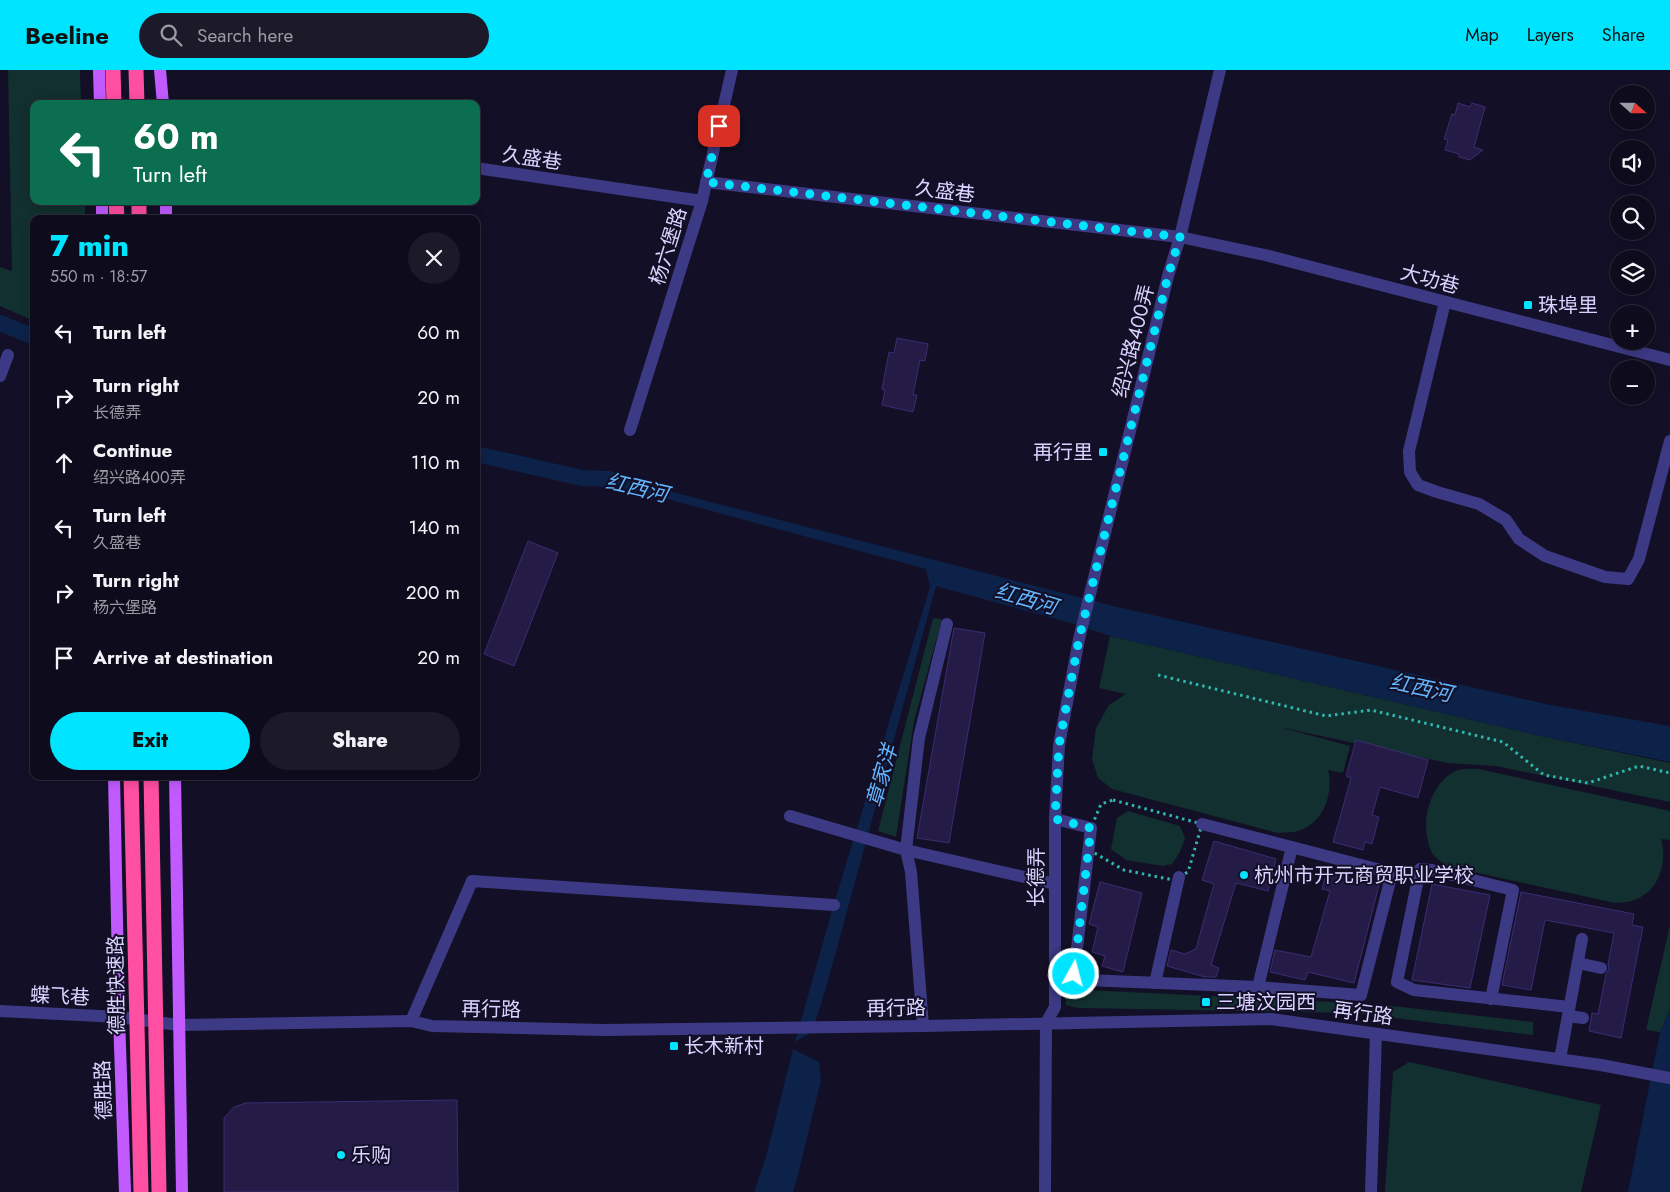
<!DOCTYPE html>
<html lang="en">
<head>
<meta charset="utf-8">
<style>
	body { margin:0; font-family:Jost,"Noto Sans SC",sans-serif; background:#1c1929; color:#f1f3f6; height:100vh; display:flex; flex-direction:column; font-size:19px; white-space:nowrap }
	* { box-sizing:border-box; margin:0 }
	p { font-size:16px; color:#9b9ba3 }
	.icon { flex:none; width:28px; height:28px; fill:none; stroke:currentColor; stroke-width:2; stroke-linecap:round; stroke-linejoin:round }
	.map { position:relative; flex:1; overflow:hidden }
	.details { position:absolute; left:30px; top:145px; width:450px; height:565px; display:flex; flex-direction:column; background:#0e0b1c; border-radius:10px; box-shadow:0 2px 12px #0003,0 0 0 1px #2e2b3b }
	.details>* { flex:none }
	.banner { position:absolute; left:30px; top:30px; width:450px; height:105px; border-radius:10px; box-shadow:0 2px 12px #0003,0 0 0 1px #2e2b3b; background:#0b6e4f; color:#fff; overflow:hidden }
	.needle { width:32px; rotate:111deg }
	.fabs { position:absolute; left:1610px; top:15px; display:grid; gap:10px }
	.fabs a { display:grid; place-items:center; width:45px; height:45px; border-radius:50%; background:#0e0b1c; box-shadow:0 2px 12px #0003,0 0 0 1px #2e2b3b; font-size:25px }
	.pin { position:absolute; display:grid; place-items:center; width:42px; height:42px; color:#fff; margin:-21px; border-radius:10px; box-shadow:0 2px 8px #0006 }
	.me { position:absolute; width:55px; margin:-28px; rotate:7deg; stroke-linejoin:round; filter:drop-shadow(0 0 4px #0008) }
	.turn { display:flex; align-items:center; gap:18px; height:105px; padding:0 20px; font-size:22px }
	.turn .icon { width:65px; height:65px; stroke-width:2.5 }
	.turn b { display:block; font-size:35px; line-height:42px }
	.round { display:grid; place-items:center; flex:none; width:52px; height:52px; border-radius:26px; background:#1c1929 }
	.head { display:flex; align-items:center; justify-content:space-between; height:85px; padding:0 20px }
	h1 { font-size:30px; font-weight:800; line-height:38px; color:#00e5ff }
	.button { display:flex; gap:10px; margin-top:auto; padding:10px 20px }
	.button a { flex:1; height:58px; border-radius:30px; background:#00e5ff; color:#111; font-size:20px; font-weight:800; line-height:58px; text-align:center }
	.button a+a { background:#1c1929; color:#f1f3f6 }
	ul { padding:0; list-style:none }
	li { display:flex; align-items:center; gap:15px; height:65px; padding:0 20px }
	li div { flex:1 }
	li b { display:block; font-size:19px }
	li em { font-style:normal }
	header { display:flex; align-items:center; gap:30px; box-sizing:border-box; height:70px; padding:0 25px; background:#00e5ff; color:#111 }
	header strong { font-size:24px }
	nav { display:flex; gap:28px; margin-inline-start:auto; font-size:18px }
	.search { width:350px; height:45px; background:#1c1929; display:flex; align-items:center; gap:12px; box-sizing:border-box; padding:0 18px; border-radius:28px; color:#9b9ba3; font-size:19px }
	.map>svg:first-child { display:block }
	.green { fill:#12302f }
	.water { fill:#0c2248 }
	.lines { fill:none; stroke-linecap:round; stroke-linejoin:round }
	.canal { stroke:#0c2248; stroke-width:16 }
	.building { fill:#241b47; stroke:#3b2d73 }
	.path { stroke:#2fb8b0; stroke-width:3; stroke-dasharray:2.5 4; stroke-linecap:butt }
	.minor { stroke:#3d3a85; stroke-width:12 }
	.major { stroke:#c25bff; stroke-width:12 }
	.highway { stroke:#ff4fa3; stroke-width:15 }
	.highway-bridge { stroke:#ff4fa3; stroke-width:15 }
	.route { stroke:#00e5ff; stroke-width:9; stroke-dasharray:0 16.2 }
	.poi-dot { fill:#00e5ff; stroke:#130f26; stroke-width:2 }
	.labels { text-anchor:middle; stroke-width:4; stroke-linejoin:round; paint-order:stroke }
	.street-label { font-size:20px; fill:#d9d4ff; stroke:#130f26 }
	.poi-label { font-size:20px; fill:#d9d4ff; stroke:#130f26; text-anchor:start }
	.water-label { font-size:21px; font-style:italic; fill:#62b6ff; stroke:#130f26 }
</style>
</head>
<body>
<header>
<strong>Beeline</strong>
<div class="search"><svg class="icon" aria-label="search" viewBox="0 0 24 24"><circle cx="10" cy="10" r="6"/><path d="M15 15l6 6"/></svg>Search here</div>
<nav><a>Map</a><a>Layers</a><a>Share</a></nav>
</header>
<div class="map">
<svg width="1670" height="1122" viewBox="0 0 1670 1122">
	<rect width="100%" height="100%" fill="#130f26"/>
	<g class="green">
		<polygon points="8,0 80,0 81,34 34,34 34,131 85,131 85,149 34,149 34,251 0,236 0,197 12,201"/>
		<polygon points="933,548 942,549 914,651 896,767 878,761"/>
		<path d="M1110 566 1541 666 1670 693V732L1496 696 1447 693 1279 657 1350 676 1343 703 1328 700C1334 724 1323 754 1298 761 1292 763 1285 762 1278 763L1112 719 1098 708 1092 689 1096 658 1109 635 1126 624 1099 618Z"/>
		<path d="M1479 699 1670 741V770L1661 769C1668 792 1659 822 1634 830 1628 833 1621 832 1615 833L1446 796C1442 792 1435 788 1432 783 1419 757 1428 714 1456 701 1462 698 1472 699 1479 699Z"/>
		<polygon points="1128,741 1180,756 1185,768 1180,782 1172,794 1163,796 1126,790 1111,779 1117,748"/>
		<polygon points="1670,855 1670,939 1660,962 1646,960"/>
		<polygon points="1066,919 1375,934 1533,952 1533,965 1355,943 1079,938 1066,935"/>
		<polygon points="1409,992 1601,1035 1581,1122 1385,1122 1393,1002"/>
	</g>
	<g class="water">
		<polygon points="630,411 1113,536 1550,635 1670,656 1670,692 1541,666 1110,566 1071,553 936,516 826,918 812,962 795,972 833,837 930,517 926,499 634,420"/>
		<polygon points="1670,939 1670,1122 1628,1122 1660,962"/>
		<polygon points="793,979 819,992 821,1010 797,1109 793,1122 754,1122 766,1087"/>
	</g>
	<g class="lines">
		<g class="canal">
			<polyline points="0,253 34,267"/>
			<polyline points="476,384 582,408 609,409 652,421"/>
		</g>
	</g>
	<g class="building">
		<polygon points="1458,33 1470,37 1472,33 1485,37 1474,77 1483,80 1470,90 1459,87 1459,84 1445,80 1448,70 1444,69 1452,44 1455,45"/>
		<polygon points="897,268 928,274 925,291 920,290 913,325 917,325 913,342 882,335 885,320 882,319 889,282 894,283"/>
		<polygon points="528,471 558,483 514,596 484,584"/>
		<polygon points="954,558 985,563 949,773 917,768"/>
		<polygon points="1356,670 1428,690 1418,728 1380,717 1372,745 1379,747 1372,774 1365,772 1363,780 1333,772 1351,708 1346,706"/>
		<polygon points="1214,771 1276,789 1268,821 1236,813 1211,895 1219,898 1216,907 1205,907 1167,896 1171,880 1185,884 1196,879 1214,814 1202,810"/>
		<polygon points="1327,801 1379,815 1354,913 1308,902 1305,910 1270,902 1275,880 1311,887 1330,821 1322,819"/>
		<polygon points="1100,812 1142,823 1123,902 1102,896 1105,886 1092,882 1098,857 1089,854"/>
		<polygon points="1432,814 1490,825 1470,918 1412,910"/>
		<polygon points="1521,822 1634,844 1632,855 1643,857 1621,968 1589,961 1592,943 1598,944 1606,904 1609,899 1608,894 1614,863 1545,850 1531,920 1502,915"/>
		<polygon points="457,1030 458,1122 224,1122 224,1048 234,1037 246,1033"/>
	</g>
	<g class="lines">
		<g class="path">
			<polyline points="1158,605 1326,646 1371,640 1503,672 1544,705 1588,713 1639,696 1670,703"/>
			<polygon points="1113,730 1202,754 1188,802 1173,810 1124,800 1091,781 1091,758 1101,734"/>
		</g>
		<g class="minor">
			<polyline points="476,98 702,131"/>
			<polyline points="706,112 1180,167 1265,185 1670,290"/>
			<polyline points="1445,232 1409,381 1410,402 1418,415 1437,422 1479,434 1506,450 1519,469 1545,486 1605,507 1628,509 1639,489 1670,371"/>
			<polyline points="0,306 8,285"/>
			<polyline points="630,360 702,131 732,0"/>
			<polyline points="790,746 906,780 1055,814"/>
			<polyline points="1055,749 1091,758 1074,904 1086,910 1258,917 1361,925 1392,803 1202,754"/>
			<polyline points="1578,893 1601,898"/>
			<polyline points="1155,913 1179,807"/>
			<polyline points="1258,917 1292,777"/>
			<polyline points="1491,929 1513,820 1432,800 1420,799 1397,912 1414,920 1569,937"/>
			<polyline points="0,941 119,947 179,955 411,951 432,956 603,960 923,956 1271,949 1601,995 1670,1008"/>
			<polyline points="1568,946 1583,948"/>
			<polyline points="411,951 472,811 834,835"/>
			<polyline points="923,956 911,802 906,780 919,668 947,554"/>
			<polyline points="1560,989 1582,869"/>
			<polyline points="1045,1122 1046,953 1055,937 1055,749 1059,675 1079,569 1168,206 1180,167 1220,0"/>
			<polyline points="1371,1122 1376,964"/>
		</g>
		<g class="major">
			<polyline points="99,0 100,34"/>
			<polyline points="160,0 163,34"/>
			<polyline points="102,131 102,149"/>
			<polyline points="166,131 166,149"/>
			<polyline points="114,706 119,947 125,1122"/>
			<polyline points="175,706 182,1122"/>
		</g>
		<g class="highway">
			<polyline points="113,0 114,34"/>
			<polyline points="136,0 137,34"/>
			<polyline points="116,131 117,149"/>
			<polyline points="139,131 139,149"/>
		</g>
		<g class="highway-bridge">
			<polyline points="131,706 141,1122"/>
			<polyline points="151,706 159,1122"/>
		</g>
	</g>
	<g class="lines">
		<polyline class="route" points="719,56 706,112 1180,167 1168,206 1079,569 1059,675 1055,749 1091,758 1074,904"/>
	</g>
	<g class="poi-dot">
		<rect x="1523" y="230" width="10" height="10" rx="2.5"/>
		<rect x="1098" y="377" width="10" height="10" rx="2.5"/>
		<circle cx="1244" cy="805" r="5"/>
		<rect x="1201" y="927" width="10" height="10" rx="2.5"/>
		<rect x="669" y="971" width="10" height="10" rx="2.5"/>
		<circle cx="341" cy="1085" r="5"/>
	</g>
	<g class="labels">
		<g class="street-label">
			<text transform="translate(532 88) rotate(8)" y="7">久盛巷</text>
			<text transform="translate(945 121) rotate(7)" y="7">久盛巷</text>
			<text transform="translate(668 176) rotate(-73)" y="7">杨六堡路</text>
			<text transform="translate(1430 209) rotate(15)" y="7">大功巷</text>
			<text transform="translate(1133 271) rotate(-76)" y="7">绍兴路400弄</text>
			<text transform="translate(1036 807) rotate(-90)" y="7">长德弄</text>
			<text transform="translate(116 915) rotate(-91)" y="7">德胜快速路</text>
			<text transform="translate(60 926) rotate(3)" y="7">蝶飞巷</text>
			<text transform="translate(896 938) rotate(-1)" y="7">再行路</text>
			<text transform="translate(491 939) rotate(1)" y="7">再行路</text>
			<text transform="translate(1363 943) rotate(8)" y="7">再行路</text>
			<text transform="translate(103 1020) rotate(-92)" y="7">德胜路</text>
		</g>
		<g class="poi-label">
			<text x="1538" y="242">珠埠里</text>
			<text x="1093" y="389" text-anchor="end">再行里</text>
			<text x="1254" y="812">杭州市开元商贸职业学校</text>
			<text x="1216" y="939">三塘汶园西</text>
			<text x="684" y="983">长木新村</text>
			<text x="351" y="1092">乐购</text>
		</g>
		<g class="water-label">
			<text transform="translate(637 418) rotate(13)" y="7">红西河</text>
			<text transform="translate(1026 529) rotate(16)" y="7">红西河</text>
			<text transform="translate(1421 618) rotate(12)" y="7">红西河</text>
			<text transform="translate(882 706) rotate(-74)" y="7">章家洋</text>
		</g>
	</g>
</svg>
<div class="fabs">
<a><svg class="needle" viewBox="-14 -14 28 28"><path d="M0-13l5 13h-10z" fill="#e53935"/><path d="M0 13l5-13h-10z" fill="#9b9ba3"/></svg></a>
<a><svg class="icon" aria-label="sound" viewBox="0 0 24 24"><path d="M4 9h4l5-4v14l-5-4H4zM17 9q2 3 0 6"/></svg></a>
<a><svg class="icon" aria-label="search" viewBox="0 0 24 24"><circle cx="10" cy="10" r="6"/><path d="M15 15l6 6"/></svg></a>
<a><svg class="icon" aria-label="layers" viewBox="0 0 24 24"><path d="M12 4l9 5-9 5-9-5zM3 14l9 5 9-5"/></svg></a>
<a>+</a>
<a>−</a>
</div>
<div class="pin" style="left:719px;top:56px;background:#d93025"><svg class="icon" aria-label="arrive" viewBox="0 0 24 24"><path d="M6 21V4h12l-3 4 3 4H6"/></svg></div>
<svg class="me" style="left:1074px;top:904px" viewBox="-20 -20 40 40"><circle r="17" fill="#00e5ff" stroke="#fff" stroke-width="3"/><path d="M0-11L8 9 0 5-8 9z" fill="#fff"/></svg>
<div class="banner">
<div class="turn"><svg class="icon" aria-label="left" viewBox="0 0 24 24"><path d="M17 20v-9H6M10 6l-5 5 5 5"/></svg><div><b>60 m</b>Turn left</div></div>
</div>
<section class="details">
<div class="head"><div><h1>7 min</h1><p>550 m · 18:57</p></div><a class="round"><svg class="icon" aria-label="close" viewBox="0 0 24 24"><path d="M6 6l12 12M18 6L6 18"/></svg></a></div>
<ul>
<li><svg class="icon" aria-label="left" viewBox="0 0 24 24"><path d="M17 20v-9H6M10 6l-5 5 5 5"/></svg><div><b>Turn left</b></div><em>60 m</em></li>
<li><svg class="icon" aria-label="right" viewBox="0 0 24 24"><path d="M7 20v-9h11M14 6l5 5-5 5"/></svg><div><b>Turn right</b><p>长德弄</p></div><em>20 m</em></li>
<li><svg class="icon" aria-label="ahead" viewBox="0 0 24 24"><path d="M12 20V5M6 11l6-6 6 6"/></svg><div><b>Continue</b><p>绍兴路400弄</p></div><em>110 m</em></li>
<li><svg class="icon" aria-label="left" viewBox="0 0 24 24"><path d="M17 20v-9H6M10 6l-5 5 5 5"/></svg><div><b>Turn left</b><p>久盛巷</p></div><em>140 m</em></li>
<li><svg class="icon" aria-label="right" viewBox="0 0 24 24"><path d="M7 20v-9h11M14 6l5 5-5 5"/></svg><div><b>Turn right</b><p>杨六堡路</p></div><em>200 m</em></li>
<li><svg class="icon" aria-label="arrive" viewBox="0 0 24 24"><path d="M6 21V4h12l-3 4 3 4H6"/></svg><div><b>Arrive at destination</b></div><em>20 m</em></li>
</ul>
<div class="button"><a>Exit</a><a>Share</a></div>
</section>
</div>
</body>
</html>
